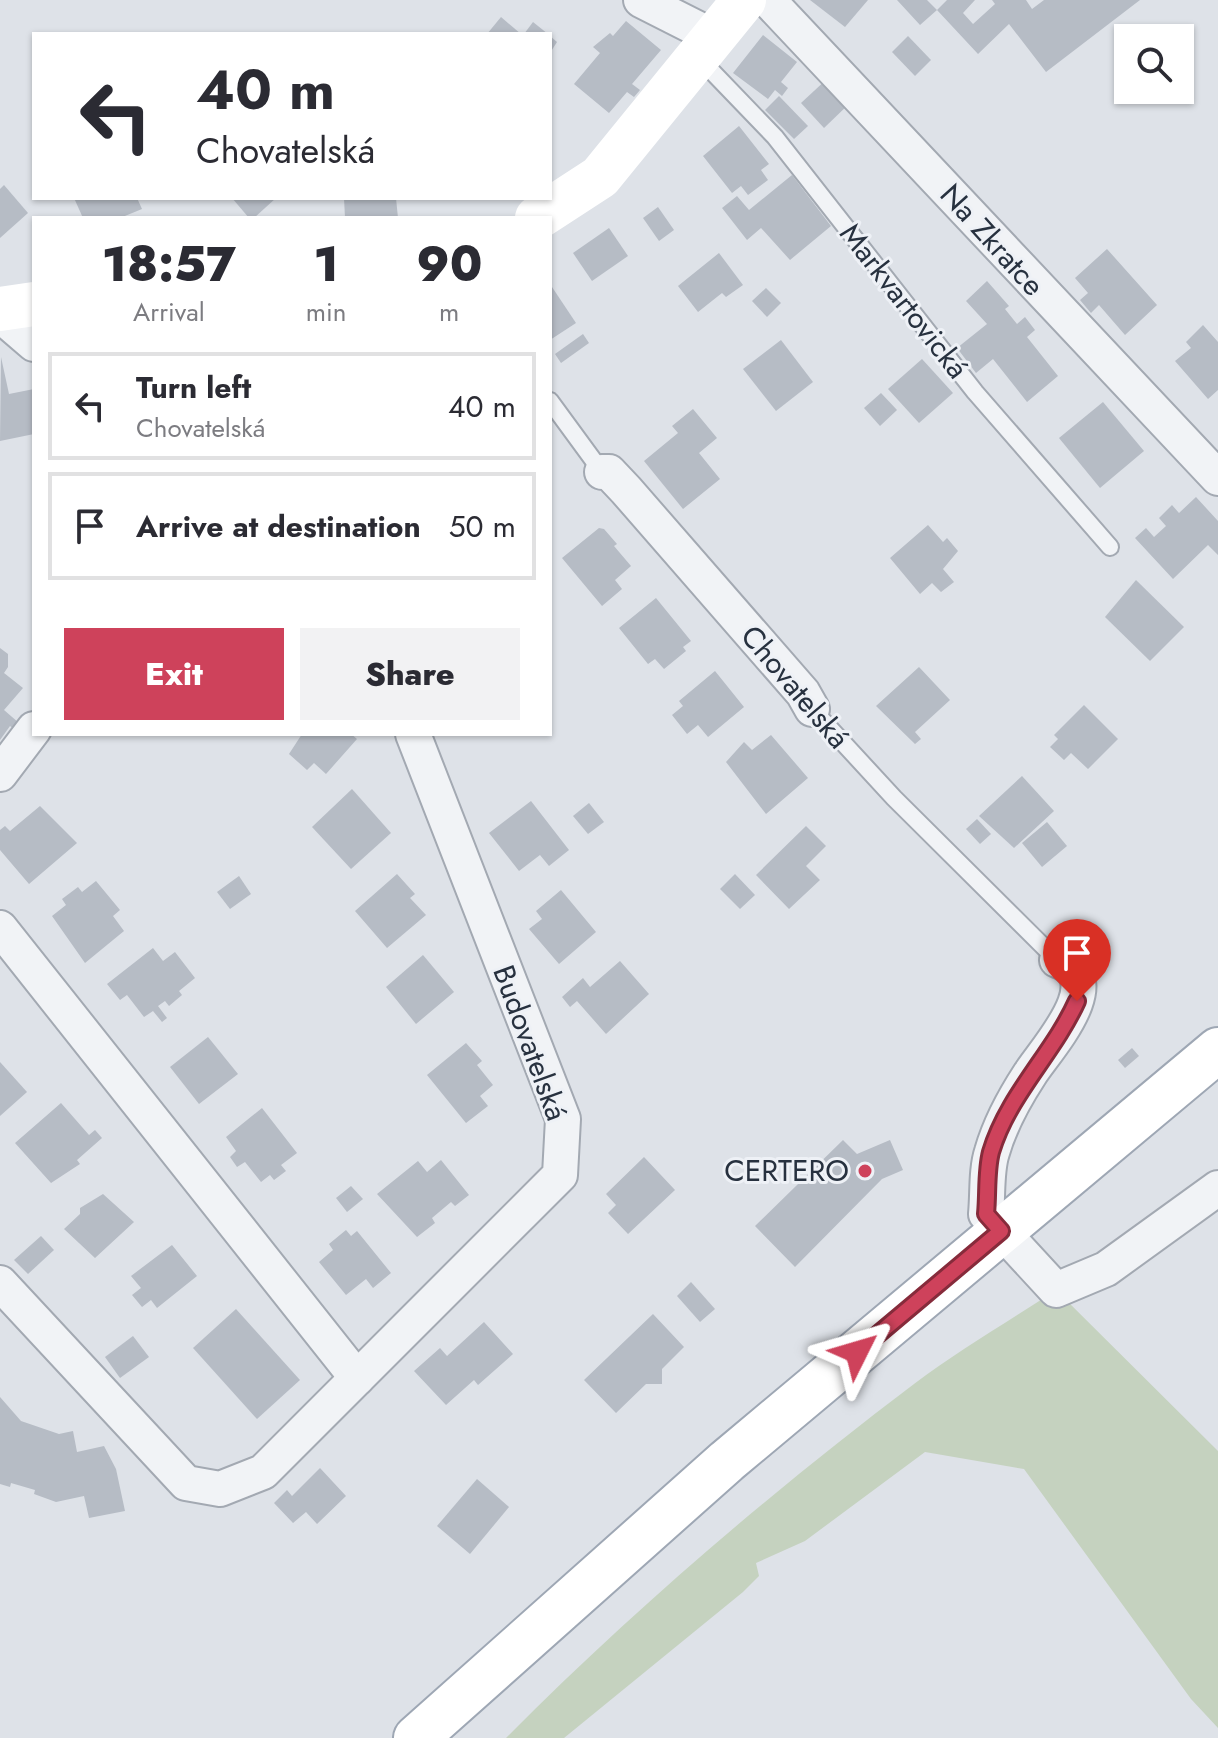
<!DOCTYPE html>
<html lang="en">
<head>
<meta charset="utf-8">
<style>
	body { margin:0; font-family:Jost,sans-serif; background:#f2f2f3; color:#2b2b33; height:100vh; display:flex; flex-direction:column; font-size:30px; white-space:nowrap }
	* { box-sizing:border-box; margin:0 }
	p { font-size:26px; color:#7c7c81 }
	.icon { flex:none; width:44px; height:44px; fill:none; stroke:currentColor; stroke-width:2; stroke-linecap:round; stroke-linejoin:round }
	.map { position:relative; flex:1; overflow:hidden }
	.sheet { position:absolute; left:32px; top:216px; width:520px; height:520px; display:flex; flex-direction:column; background:#fff; border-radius:0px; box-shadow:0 2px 6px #0004 }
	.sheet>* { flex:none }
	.hud { position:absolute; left:32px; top:32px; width:520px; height:168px; border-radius:0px; box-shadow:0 2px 6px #0004; background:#fff; color:#2b2b33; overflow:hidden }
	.tools { position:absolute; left:1114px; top:24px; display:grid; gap:16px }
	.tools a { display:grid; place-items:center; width:80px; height:80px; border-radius:0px; background:#fff; box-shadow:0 2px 6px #0004; font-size:40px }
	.pin { position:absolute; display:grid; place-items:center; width:68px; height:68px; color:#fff; margin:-82px -34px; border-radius:50% 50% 50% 0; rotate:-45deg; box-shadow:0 0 8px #0007 }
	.pin .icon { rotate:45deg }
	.me { position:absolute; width:88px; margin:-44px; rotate:50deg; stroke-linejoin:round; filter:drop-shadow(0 0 6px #0008) }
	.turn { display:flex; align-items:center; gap:28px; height:168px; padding:0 32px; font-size:36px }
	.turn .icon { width:104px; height:104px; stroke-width:2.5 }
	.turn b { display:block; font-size:56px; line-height:68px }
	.eta { display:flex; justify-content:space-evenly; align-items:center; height:136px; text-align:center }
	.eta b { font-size:48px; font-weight:800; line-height:56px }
	.action { display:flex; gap:16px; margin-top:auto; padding:16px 32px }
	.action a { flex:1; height:92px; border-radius:0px; background:#ce425b; color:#fff; font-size:32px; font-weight:800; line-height:92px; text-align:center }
	.action a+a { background:#f2f2f3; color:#2b2b33 }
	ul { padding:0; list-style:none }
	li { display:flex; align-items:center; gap:24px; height:108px; margin:0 16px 12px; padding:0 16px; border:4px solid #e1e1e2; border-radius:0px }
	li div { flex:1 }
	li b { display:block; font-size:30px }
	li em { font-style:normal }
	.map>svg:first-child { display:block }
	.green { fill:#c5d2bf }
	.building { fill:#b6bcc5 }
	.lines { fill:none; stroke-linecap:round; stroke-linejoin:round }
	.lane-casing { stroke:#a3a9b2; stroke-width:20 }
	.street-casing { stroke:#a3a9b2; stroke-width:38 }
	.primary-casing { stroke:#9ea7b4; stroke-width:48 }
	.lane { stroke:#f1f3f6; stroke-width:16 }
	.street { stroke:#f1f3f6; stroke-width:34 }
	.secondary { stroke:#fff; stroke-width:44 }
	.primary { stroke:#fff; stroke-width:44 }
	.route-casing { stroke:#862b3b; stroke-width:20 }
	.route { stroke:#ce425b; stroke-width:14 }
	.poi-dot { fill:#ce425b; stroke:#eef1f6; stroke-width:3 }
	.labels { text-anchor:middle; stroke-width:6; stroke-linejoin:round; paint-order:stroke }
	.street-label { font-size:30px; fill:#27313f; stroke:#eef1f6 }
	.poi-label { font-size:30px; fill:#27313f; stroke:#eef1f6; text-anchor:end }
</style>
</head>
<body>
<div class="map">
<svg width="1218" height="1738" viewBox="0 0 1218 1738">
	<rect width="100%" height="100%" fill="#dee2e8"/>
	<path class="green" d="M1056 1290 1218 1451V1728L1191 1699 1024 1469 925 1452 805 1541 756 1563 759 1576 743 1592 564 1738H506C632 1611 771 1492 914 1384 959 1350 1009 1321 1056 1290Z"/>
	<g class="building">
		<polygon points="810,0 868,0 845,27"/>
		<polygon points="897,0 927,0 937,10 947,0 975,0 963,13 973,24 995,4 992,0 1026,0 1032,9 1044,0 1140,0 1046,72 1009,24 978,54 937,10 920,25"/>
		<polygon points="501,17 521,34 487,34"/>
		<polygon points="626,21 661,50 632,84 640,90 634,97 627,92 609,113 574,84 600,53 593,47 610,33 613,36"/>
		<polygon points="533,22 548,34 524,34"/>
		<polygon points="763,35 797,62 781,82 788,88 782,96 775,90 768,99 733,73"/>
		<polygon points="550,36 557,42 550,53"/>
		<polygon points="908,36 931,60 915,76 892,52"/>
		<polygon points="828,78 851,102 824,128 801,103"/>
		<polygon points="779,96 808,126 794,139 765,110"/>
		<polygon points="739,126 769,164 761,170 768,180 748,195 741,186 732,193 703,156"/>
		<polygon points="792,175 831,226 790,260 761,228 747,240 722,208 737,196 749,210"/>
		<polygon points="4,185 28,213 0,238 0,189"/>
		<polygon points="74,198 137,198 142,209 120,218 83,218"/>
		<polygon points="232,198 276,198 254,218 249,218"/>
		<polygon points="344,198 396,198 398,218 345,218"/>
		<polygon points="658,207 674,230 659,241 643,218"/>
		<polygon points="609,228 628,256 592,281 573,253"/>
		<polygon points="1107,249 1157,305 1125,335 1099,305 1091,313 1080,300 1088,293 1075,278"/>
		<polygon points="719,253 743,285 726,297 722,293 698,312 678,286"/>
		<polygon points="987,281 1009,306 1005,309 1017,324 1025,317 1035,330 1027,337 1058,376 1027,402 993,359 976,373 957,348 987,324 966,301"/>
		<polygon points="550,284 576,323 550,340"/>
		<polygon points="766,288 781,303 767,317 752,301"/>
		<polygon points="1203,325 1218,342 1218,390 1208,399 1175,361 1191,348 1186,342"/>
		<polygon points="583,334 589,343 561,363 555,354"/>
		<polygon points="781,340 813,382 776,411 743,369"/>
		<polygon points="1,357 9,394 34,389 34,434 0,441"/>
		<polygon points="922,359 953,393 919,423 888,389"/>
		<polygon points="881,393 897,410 880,426 864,408"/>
		<polygon points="1103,402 1144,451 1100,488 1059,438"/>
		<polygon points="693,409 717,438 699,453 720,479 683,509 644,461 678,433 672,426"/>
		<polygon points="1196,497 1218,521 1218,555 1208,545 1173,579 1135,538 1146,528 1154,537 1166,526 1159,518 1172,505 1179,513"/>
		<polygon points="928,525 943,542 947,538 958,551 943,569 954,582 941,592 932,583 920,594 890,558"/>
		<polygon points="599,528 604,529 617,544 614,546 631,566 615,580 622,589 602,606 562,558"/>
		<polygon points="1136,580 1184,627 1150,661 1105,617"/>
		<polygon points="656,598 691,641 683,647 686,651 664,669 655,659 648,664 619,628"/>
		<polygon points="0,648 8,654 8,667 4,673 23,688 4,710 19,723 14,729 10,726 0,740"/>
		<polygon points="919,667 950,700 915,732 921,739 915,744 876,706"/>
		<polygon points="715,671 744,707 708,737 698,725 687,734 672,715 683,706 679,701"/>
		<polygon points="1084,705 1118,739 1088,769 1071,753 1064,760 1050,747 1058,739 1054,735"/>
		<polygon points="302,734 351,734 357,739 326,774 314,763 307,770 289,754"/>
		<polygon points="771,735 808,778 766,814 726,762 744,742 752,750"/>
		<polygon points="1022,776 1054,811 1014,848 979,816"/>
		<polygon points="352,789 391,833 351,869 312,827"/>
		<polygon points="531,801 569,850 549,866 540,855 519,871 489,833"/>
		<polygon points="589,803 604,822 588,834 573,816"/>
		<polygon points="40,806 77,843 29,884 0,850 0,830 5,826 10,831"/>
		<polygon points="977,819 991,834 980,844 966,829"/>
		<polygon points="1047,822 1067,846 1042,867 1022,843"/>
		<polygon points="806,826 826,846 806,866 820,880 789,909 756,875"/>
		<polygon points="397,874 415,894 410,898 426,915 387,948 355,911"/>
		<polygon points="735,874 755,895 740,909 720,889"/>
		<polygon points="239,876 251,894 230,909 217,892"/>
		<polygon points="96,881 120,910 113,916 124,931 85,963 52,916 66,905 62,899 78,887 82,892"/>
		<polygon points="561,890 596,932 559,964 529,929 542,919 536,911"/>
		<polygon points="153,948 163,961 175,952 195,978 179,991 182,995 169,1006 165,1001 158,1006 167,1018 162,1022 153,1011 144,1017 127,995 120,1000 107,984"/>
		<polygon points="423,955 454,992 416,1024 386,987"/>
		<polygon points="620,961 649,994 606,1034 577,1001 570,1007 562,997 583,978 590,987"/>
		<polygon points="208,1037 238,1074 199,1104 170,1067"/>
		<polygon points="466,1043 482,1061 477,1065 493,1085 480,1096 488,1106 466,1123 427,1075"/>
		<polygon points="1132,1048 1139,1056 1125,1068 1118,1060"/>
		<polygon points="0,1062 27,1092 0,1116"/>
		<polygon points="61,1103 89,1135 95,1130 102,1138 77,1160 80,1164 51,1183 15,1143"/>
		<polygon points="262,1108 297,1153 281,1165 286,1171 274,1180 270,1175 261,1182 245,1162 237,1167 230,1157 236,1151 226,1137"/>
		<polygon points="843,1140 857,1154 890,1140 903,1170 882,1179 795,1267 755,1226"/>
		<polygon points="644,1157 675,1190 628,1234 608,1213 616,1205 606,1194"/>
		<polygon points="441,1160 469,1195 455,1206 451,1202 432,1218 435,1223 417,1237 377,1194 418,1161 427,1172"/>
		<polygon points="351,1186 363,1199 347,1212 336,1198"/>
		<polygon points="103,1194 134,1222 95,1258 64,1229 80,1214 80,1208"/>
		<polygon points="346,1230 351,1236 357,1231 391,1273 373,1288 366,1279 346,1295 319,1262 333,1250 329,1244"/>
		<polygon points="41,1236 54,1250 28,1274 14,1260"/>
		<polygon points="172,1245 197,1276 157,1308 151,1300 142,1307 132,1295 141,1288 131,1276"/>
		<polygon points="691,1282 715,1309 700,1322 677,1296"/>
		<polygon points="236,1309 300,1380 257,1419 193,1348"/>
		<polygon points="653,1314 684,1347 662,1369 662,1384 646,1384 616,1413 584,1380"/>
		<polygon points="484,1322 513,1354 478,1385 474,1380 446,1405 414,1371 440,1348 447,1356"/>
		<polygon points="133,1336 149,1357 120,1378 105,1357"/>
		<polygon points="0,1397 21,1421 59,1434 73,1431 77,1452 104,1446 116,1469 125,1511 89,1518 84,1496 56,1502 34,1494 35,1490 11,1483 10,1487 0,1484"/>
		<polygon points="320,1468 346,1496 317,1524 306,1512 293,1523 274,1503 287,1490 292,1496"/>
		<polygon points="477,1479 509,1507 470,1554 437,1526"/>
	</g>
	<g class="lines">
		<defs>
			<g id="lane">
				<polyline points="699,58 775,137 975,392 1110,547"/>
				<polyline points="550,401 602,472"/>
				<polyline points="812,709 894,798 1057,960"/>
			</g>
			<g id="street">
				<polyline points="641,0 714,37"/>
				<polyline points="768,0 1218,478"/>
				<polyline points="0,315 34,344"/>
				<polyline points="602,472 609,472 626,490 803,693 812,709"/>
				<polyline points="0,774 34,729"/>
				<polyline points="0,928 357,1378"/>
				<path d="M1057 960C1112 979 1046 1049 1030 1074 1015 1097 1000 1124 992 1152 986 1170 988 1194 986 1214L1056 1290 1106 1269 1218 1188"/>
				<polyline points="0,1283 186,1483 220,1489 263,1472 560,1175 563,1119 413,734"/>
			</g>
			<polyline id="primary" points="416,1738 727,1461 1218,1050"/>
		</defs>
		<use href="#lane" class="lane-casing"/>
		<use href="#street" class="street-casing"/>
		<use href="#primary" class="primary-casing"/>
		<use href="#lane" class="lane"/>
		<use href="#street" class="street"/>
		<g class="secondary">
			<polyline points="537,218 600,177 744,0"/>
			<polyline points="0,309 34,304"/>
		</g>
		<use href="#primary" class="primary"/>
	</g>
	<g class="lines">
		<defs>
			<path id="route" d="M857 1352 1001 1231 986 1214C988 1194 986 1171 991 1152 1008 1095 1053 1054 1077 1001"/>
		</defs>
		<use href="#route" class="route-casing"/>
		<use href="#route" class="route"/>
	</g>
	<circle class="poi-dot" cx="865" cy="1171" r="8"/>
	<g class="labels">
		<g class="street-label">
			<text transform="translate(992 240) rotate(48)" y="10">Na Zkratce</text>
			<text transform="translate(904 301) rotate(52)" y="10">Markvartovická</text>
			<text transform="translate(795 687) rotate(50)" y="10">Chovatelská</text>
			<text transform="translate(530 1043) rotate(70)" y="10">Budovatelská</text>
		</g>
		<g class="poi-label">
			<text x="849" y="1181">CERTERO</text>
		</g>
	</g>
</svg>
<div class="tools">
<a><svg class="icon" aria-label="search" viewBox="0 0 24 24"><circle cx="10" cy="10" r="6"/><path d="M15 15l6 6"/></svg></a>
</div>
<div class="pin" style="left:1077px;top:1001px;background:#d93025"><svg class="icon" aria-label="arrive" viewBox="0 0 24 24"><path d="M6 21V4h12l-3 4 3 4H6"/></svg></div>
<svg class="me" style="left:857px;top:1352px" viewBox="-20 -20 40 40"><path d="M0-17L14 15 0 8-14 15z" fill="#ce425b" stroke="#fff" stroke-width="4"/></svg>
<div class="hud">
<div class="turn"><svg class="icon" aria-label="left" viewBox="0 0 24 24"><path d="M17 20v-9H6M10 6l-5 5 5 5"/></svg><div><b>40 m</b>Chovatelská</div></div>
</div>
<section class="sheet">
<div class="eta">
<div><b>18:57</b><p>Arrival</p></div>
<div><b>1</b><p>min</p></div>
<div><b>90</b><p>m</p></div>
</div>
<ul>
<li><svg class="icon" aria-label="left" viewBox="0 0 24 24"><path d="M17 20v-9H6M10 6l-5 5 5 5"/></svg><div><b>Turn left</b><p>Chovatelská</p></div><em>40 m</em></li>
<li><svg class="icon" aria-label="arrive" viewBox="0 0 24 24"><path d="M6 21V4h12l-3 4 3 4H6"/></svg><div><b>Arrive at destination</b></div><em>50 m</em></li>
</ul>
<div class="action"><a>Exit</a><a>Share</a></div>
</section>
</div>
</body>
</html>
